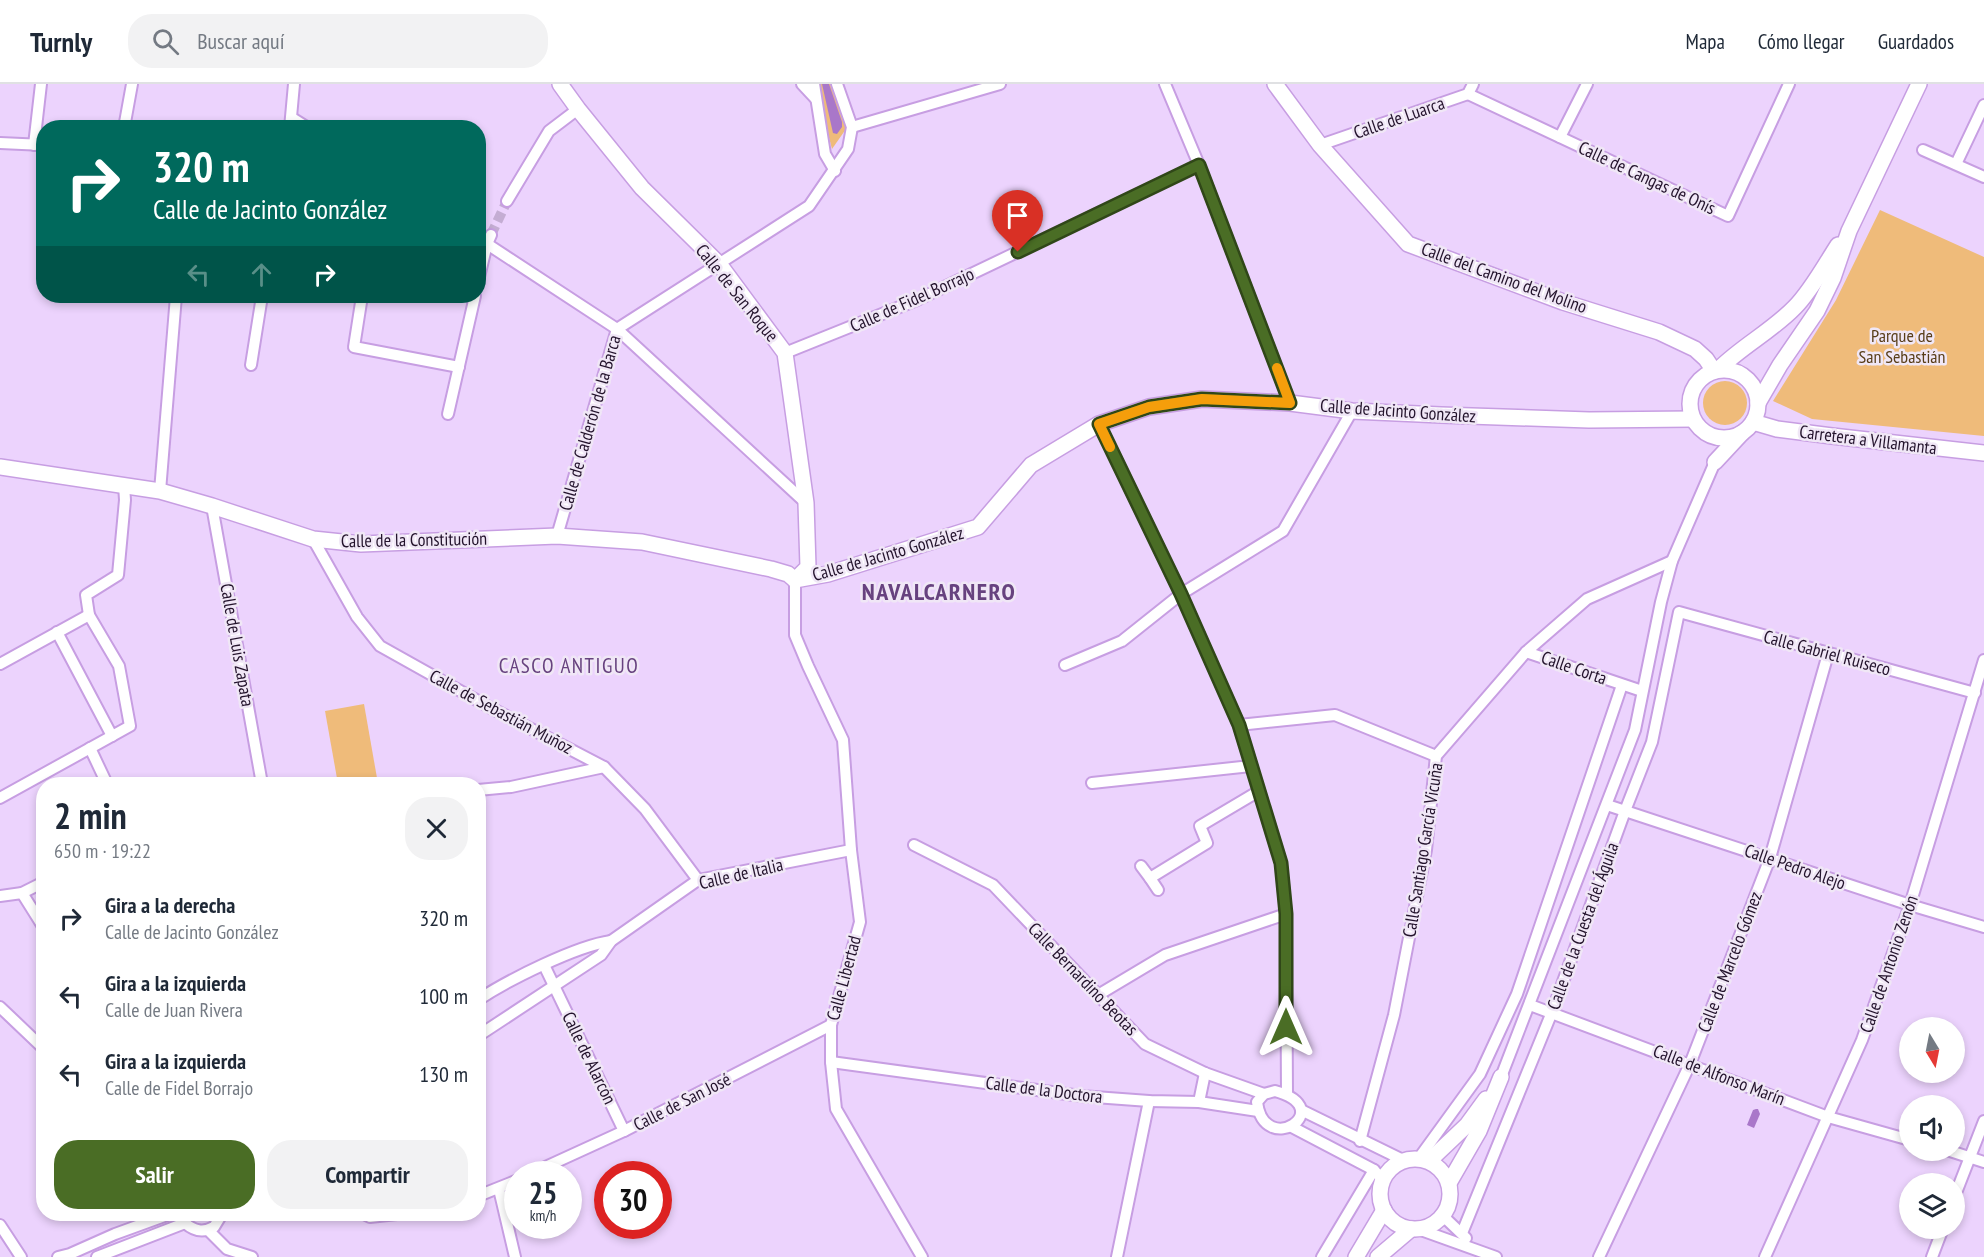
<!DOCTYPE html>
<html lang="es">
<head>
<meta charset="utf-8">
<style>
	body { margin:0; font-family:"PT Sans Narrow",sans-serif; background:#f2f2f3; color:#1f2937; height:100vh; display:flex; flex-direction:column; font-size:22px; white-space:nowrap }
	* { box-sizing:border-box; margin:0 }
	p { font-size:20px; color:#747a83 }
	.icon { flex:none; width:33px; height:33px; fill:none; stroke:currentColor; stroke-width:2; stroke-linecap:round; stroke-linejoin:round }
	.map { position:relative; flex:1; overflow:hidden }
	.drawer { position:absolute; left:36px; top:693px; width:450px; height:444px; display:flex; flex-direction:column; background:#fff; border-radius:24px; box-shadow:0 3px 9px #0003 }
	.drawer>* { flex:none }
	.guide { position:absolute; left:36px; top:36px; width:450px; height:183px; border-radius:24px; box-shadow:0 3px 9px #0003; background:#00695c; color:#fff; overflow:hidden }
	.needle { width:39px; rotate:170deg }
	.tools { position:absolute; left:1899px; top:933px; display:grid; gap:12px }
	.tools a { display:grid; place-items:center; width:66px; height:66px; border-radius:50%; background:#fff; box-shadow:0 3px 9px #0003; font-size:30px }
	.speed { position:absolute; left:504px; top:1077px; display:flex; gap:12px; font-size:30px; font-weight:700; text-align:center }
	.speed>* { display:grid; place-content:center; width:78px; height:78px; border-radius:50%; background:#fff; box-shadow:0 3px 9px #0003; line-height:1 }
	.speed small { font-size:15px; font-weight:400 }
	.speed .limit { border:9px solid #d22; background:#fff; color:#111 }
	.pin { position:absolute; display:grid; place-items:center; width:51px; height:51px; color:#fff; margin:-62px -26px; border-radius:50% 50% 50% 0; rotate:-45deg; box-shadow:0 0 6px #0007 }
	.pin .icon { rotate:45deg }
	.me { position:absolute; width:66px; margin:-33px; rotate:0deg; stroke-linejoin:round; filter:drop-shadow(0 0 4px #0008) }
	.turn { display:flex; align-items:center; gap:21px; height:126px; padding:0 18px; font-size:27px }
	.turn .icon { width:78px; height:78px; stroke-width:2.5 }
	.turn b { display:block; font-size:42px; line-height:51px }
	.lanes { display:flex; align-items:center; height:57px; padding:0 18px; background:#0003; justify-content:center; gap:30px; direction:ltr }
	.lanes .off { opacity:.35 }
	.round { display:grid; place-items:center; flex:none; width:63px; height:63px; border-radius:24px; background:#f2f2f3 }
	.head { display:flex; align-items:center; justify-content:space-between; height:102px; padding:0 18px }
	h1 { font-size:36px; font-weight:700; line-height:45px }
	.button { display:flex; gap:12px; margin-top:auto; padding:12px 18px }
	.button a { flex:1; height:69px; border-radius:24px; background:#4a6d25; color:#fff; font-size:24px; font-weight:700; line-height:69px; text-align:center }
	.button a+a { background:#f2f2f3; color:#1f2937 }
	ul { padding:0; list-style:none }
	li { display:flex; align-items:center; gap:18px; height:78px; padding:0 18px }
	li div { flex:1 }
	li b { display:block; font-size:22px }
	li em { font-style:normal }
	header { display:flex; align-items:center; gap:36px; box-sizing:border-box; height:84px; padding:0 30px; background:#fff; border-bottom:2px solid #e0e1e3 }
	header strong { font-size:28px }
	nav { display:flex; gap:33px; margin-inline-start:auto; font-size:21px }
	.search { width:420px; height:54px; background:#f2f2f3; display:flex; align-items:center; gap:15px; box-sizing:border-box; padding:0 21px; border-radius:24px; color:#747a83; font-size:22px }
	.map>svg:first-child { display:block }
	.green { fill:#efbb7a }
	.water { fill:#a977c9 }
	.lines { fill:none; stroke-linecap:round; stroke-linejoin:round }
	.street-tunnel { stroke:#c4add3; stroke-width:10; stroke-dasharray:10 5; stroke-linecap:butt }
	.street-casing { stroke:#c79ee2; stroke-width:14 }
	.secondary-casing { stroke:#c79ee2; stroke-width:18 }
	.street { stroke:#fff; stroke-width:10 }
	.secondary { stroke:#fff; stroke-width:15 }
	.route-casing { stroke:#304718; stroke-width:15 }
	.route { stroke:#4a6d25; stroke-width:10 }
	.slow { stroke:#f59e0b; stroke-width:10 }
	.labels { text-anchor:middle; stroke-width:5; stroke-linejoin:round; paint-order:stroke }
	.street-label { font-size:18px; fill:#23132c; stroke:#f0e7f6 }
	.park-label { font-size:18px; fill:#583d18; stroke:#f0e7f6 }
	.quarter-label { font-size:21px; letter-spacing:1.5px; fill:#67427f; stroke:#f0e7f6 }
	.district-label { font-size:24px; font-weight:bold; letter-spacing:1.5px; fill:#67427f; stroke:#f0e7f6 }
</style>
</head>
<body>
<header>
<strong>Turnly</strong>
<div class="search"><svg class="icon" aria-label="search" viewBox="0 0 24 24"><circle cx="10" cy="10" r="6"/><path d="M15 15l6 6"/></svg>Buscar aquí</div>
<nav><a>Mapa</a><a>Cómo llegar</a><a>Guardados</a></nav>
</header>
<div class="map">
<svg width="1984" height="1173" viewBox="0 0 1984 1173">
	<rect width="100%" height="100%" fill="#ecd3fd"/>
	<g class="green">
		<polygon points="815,0 834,0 843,26 846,45 832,65"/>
		<polygon points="1880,126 1984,173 1984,352 1812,335 1773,317 1836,216"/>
		<circle cx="1725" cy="319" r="22"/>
		<polygon points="364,620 377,694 338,700 325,627"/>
	</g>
	<g class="water">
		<polygon points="822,0 829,0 842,38 842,43 837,50 833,49"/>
		<polygon points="1756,1025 1758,1025 1760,1030 1754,1044 1747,1041 1753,1026"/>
	</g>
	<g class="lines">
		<polyline class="street-tunnel" points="491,151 507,117"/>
		<defs>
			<g id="street">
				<polyline points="802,0 816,15"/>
				<polyline points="814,0 825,70 835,87"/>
				<polyline points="1165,0 1199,81 1290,319"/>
				<polyline points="1468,10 1728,132 1789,0"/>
				<polyline points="292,34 308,44"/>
				<polyline points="852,43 1000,0"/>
				<polyline points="124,44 132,0"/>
				<polyline points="290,44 294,0"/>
				<polyline points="1560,53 1587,0"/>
				<polyline points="0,59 44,61"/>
				<polyline points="34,61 41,0"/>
				<polyline points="1320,61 1468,10 1473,0"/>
				<polyline points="1923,66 1984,93"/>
				<polyline points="1956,80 1984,21"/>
				<polyline points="507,117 549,47 578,25"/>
				<polyline points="478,154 617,245 806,419"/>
				<polyline points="478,197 487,160 491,151"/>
				<polyline points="362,212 354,263 459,283"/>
				<polyline points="785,269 917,216 1199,81"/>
				<polyline points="251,281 262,212"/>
				<polyline points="448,330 475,212"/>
				<polyline points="1099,340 1181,510 1239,641 1281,779 1286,830 1287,1010"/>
				<polyline points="160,407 176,212"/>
				<polyline points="212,422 262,700"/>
				<polyline points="557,452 617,245 809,122 848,65 852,43 837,0"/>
				<polyline points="313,455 357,533 380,562 489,623 604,683 645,725 698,796"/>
				<polyline points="795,496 795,551 808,582 843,656 851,766 860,838 831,941 831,978 836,1025 922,1173"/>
				<polyline points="57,548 112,652"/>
				<polyline points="1526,568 1642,607"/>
				<polyline points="0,580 89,531"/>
				<polyline points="1065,581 1122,557 1181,510 1283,447 1352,327"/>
				<polyline points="1239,641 1335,631 1436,672"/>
				<polyline points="90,664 107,700"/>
				<polyline points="1092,699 1251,682"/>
				<polyline points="478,706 511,703 604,683"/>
				<polyline points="0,714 130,642 119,582 89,531 86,511 118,491 125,416 124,401"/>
				<polyline points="1607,721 1910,821 1984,843"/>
				<polyline points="914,761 993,801 1145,960 1205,989 1264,1010"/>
				<polyline points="1141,782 1150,794"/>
				<polyline points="1158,806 1150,794 1207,759 1200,742 1259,707"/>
				<polyline points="22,809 44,844"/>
				<polyline points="0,812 22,809 44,798"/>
				<polyline points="544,881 624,1047"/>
				<polyline points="1098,911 1165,871 1286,830"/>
				<path d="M478 916C508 896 576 862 611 857"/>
				<polyline points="1530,921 1828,1033 1910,1056"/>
				<polyline points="0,923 44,965"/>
				<polyline points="478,952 601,871 611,857 698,796 851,766"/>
				<polyline points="831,978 1081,1012 1149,1017 1199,1018 1258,1027"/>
				<polyline points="1501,993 1635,646 1661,518 1672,477 1715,378"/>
				<path d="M1275 1007C1340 1025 1264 1075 1257 1018L1264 1010Z"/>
				<polyline points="1199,1018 1205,989"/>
				<polyline points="1301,1026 1403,1076"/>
				<polyline points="1292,1043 1374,1086 1383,1096"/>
				<polyline points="1360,1057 1394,931 1426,766 1436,672 1526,568 1587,515 1672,477"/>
				<polyline points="1947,1066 1984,1078"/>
				<polyline points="1419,1074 1480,990 1517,910 1622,601"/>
				<polyline points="530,1090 624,1047 831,941"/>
				<polyline points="499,1105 515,1173"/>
				<polyline points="478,1112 518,1096"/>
				<polyline points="1954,1114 1984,1037"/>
				<path d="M183 1130 185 1139C194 1147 203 1149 214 1143L222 1130"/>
				<polyline points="364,1130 370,1133 397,1130"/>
				<polyline points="1443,1132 1466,1154"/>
				<polyline points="0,1141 21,1173"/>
				<polyline points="1418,1145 1496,1173"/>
				<polyline points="208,1146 227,1165 252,1173"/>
				<polyline points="1462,1149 1552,928 1625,727 1652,658 1679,528 1975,609"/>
				<polyline points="58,1173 70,1170 115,1150 170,1130"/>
				<polyline points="97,1173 185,1139"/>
				<polyline points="1117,1173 1149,1017"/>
				<polyline points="1322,1173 1374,1086"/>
				<polyline points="1599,1173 1690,980 1770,774 1828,570"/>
				<polyline points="1765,1173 1862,956 1910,821 1984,576"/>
				<polyline points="1932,1173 1943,1144"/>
			</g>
			<g id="secondary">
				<polyline points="560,0 578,25 642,104 720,181 785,269 806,419 808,483 795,496"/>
				<polyline points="1275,0 1320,61 1408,160 1563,218 1659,248 1695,265 1706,275 1714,287"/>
				<path d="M1719 285C1742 262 1772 247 1795 223 1811 207 1825 181 1838 161"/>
				<circle cx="1724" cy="320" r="34"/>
				<polyline points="1758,319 1780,281 1817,227 1833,194 1849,147 1919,0"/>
				<polyline points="1753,338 1777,345 1832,352 1984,369"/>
				<polyline points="1715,378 1742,349"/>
				<polyline points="0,383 160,407 212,422 313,455 361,460 557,452 642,458 771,485 788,490 795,496"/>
				<polyline points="795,496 828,490 978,443 1031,381 1099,340 1149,323 1202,315 1290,319 1352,327 1441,331 1589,336 1693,335"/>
				<circle cx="1415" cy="1110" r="35"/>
				<polyline points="1429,1077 1467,1041 1486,1015"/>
				<polyline points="1449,1099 1479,1047 1501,993"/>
				<polyline points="1356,1173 1384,1126"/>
				<polyline points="1378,1173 1411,1145"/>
			</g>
		</defs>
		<use href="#street" class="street-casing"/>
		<use href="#secondary" class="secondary-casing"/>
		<use href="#street" class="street"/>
		<use href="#secondary" class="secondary"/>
	</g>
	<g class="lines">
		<defs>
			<polyline id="route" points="1018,168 1199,81 1290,319 1202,315 1149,323 1099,340 1181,510 1239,641 1281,779 1286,830 1286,943"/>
		</defs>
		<use href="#route" class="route-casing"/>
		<use href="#route" class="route"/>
		<polyline class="slow" points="1110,363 1099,340 1149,323 1202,315 1290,319 1277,284"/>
	</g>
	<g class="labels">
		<g class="street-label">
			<text transform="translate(1399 34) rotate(-19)" y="6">Calle de Luarca</text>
			<text transform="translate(1647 94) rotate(25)" y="6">Calle de Cangas de Onís</text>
			<text transform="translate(1504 194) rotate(20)" y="6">Calle del Camino del Molino</text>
			<text transform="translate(737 209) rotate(51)" y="6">Calle de San Roque</text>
			<text transform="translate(912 216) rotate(-24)" y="6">Calle de Fidel Borrajo</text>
			<text transform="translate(1398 327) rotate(4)" y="6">Calle de Jacinto González</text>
			<text transform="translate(590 339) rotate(-74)" y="6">Calle de Calderón de la Barca</text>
			<text transform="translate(1868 356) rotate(7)" y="6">Carretera a Villamanta</text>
			<text transform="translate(414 456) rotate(-1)" y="6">Calle de la Constitución</text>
			<text transform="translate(888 470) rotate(-16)" y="6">Calle de Jacinto González</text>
			<text transform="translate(237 561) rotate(80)" y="6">Calle de Luis Zapata</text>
			<text transform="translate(1827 569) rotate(15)" y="6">Calle Gabriel Ruiseco</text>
			<text transform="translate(1574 584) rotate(19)" y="6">Calle Corta</text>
			<text transform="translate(501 628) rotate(28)" y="6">Calle de Sebastián Muñoz</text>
			<text transform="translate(1423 766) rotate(-81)" y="6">Calle Santiago García Vicuña</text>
			<text transform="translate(1795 783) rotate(19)" y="6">Calle Pedro Alejo</text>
			<text transform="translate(741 790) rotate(-13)" y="6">Calle de Italia</text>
			<text transform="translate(1583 842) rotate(-70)" y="6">Calle de la Cuesta del Águila</text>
			<text transform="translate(1730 878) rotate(-69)" y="6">Calle de Marcelo Gómez</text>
			<text transform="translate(1889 880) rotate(-71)" y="6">Calle de Antonio Zenón</text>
			<text transform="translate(844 894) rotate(-75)" y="6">Calle Libertad</text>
			<text transform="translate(1083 895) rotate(46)" y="6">Calle Bernardino Beotas</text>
			<text transform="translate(589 974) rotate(64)" y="6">Calle de Alarcón</text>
			<text transform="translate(1719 991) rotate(21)" y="6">Calle de Alfonso Marín</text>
			<text transform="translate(1044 1006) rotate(7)" y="6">Calle de la Doctora</text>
			<text transform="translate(682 1018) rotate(-27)" y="6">Calle de San José</text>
		</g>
		<g class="park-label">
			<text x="1902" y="258">Parque de<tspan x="1902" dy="21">San Sebastián</tspan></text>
		</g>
		<g class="quarter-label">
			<text x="569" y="589">CASCO ANTIGUO</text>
		</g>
		<g class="district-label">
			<text x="939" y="516">NAVALCARNERO</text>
		</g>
	</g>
</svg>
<div class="tools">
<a><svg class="needle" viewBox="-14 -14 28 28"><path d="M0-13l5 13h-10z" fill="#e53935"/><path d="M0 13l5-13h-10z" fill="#747a83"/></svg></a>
<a><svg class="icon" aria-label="sound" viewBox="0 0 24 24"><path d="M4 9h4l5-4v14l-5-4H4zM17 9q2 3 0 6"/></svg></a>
<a><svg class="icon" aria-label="layers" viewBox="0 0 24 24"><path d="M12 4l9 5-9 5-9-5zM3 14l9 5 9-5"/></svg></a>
</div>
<div class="speed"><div>25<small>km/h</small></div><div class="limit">30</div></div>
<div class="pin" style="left:1018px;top:168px;background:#d93025"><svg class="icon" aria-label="arrive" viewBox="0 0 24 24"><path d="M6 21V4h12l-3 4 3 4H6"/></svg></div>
<svg class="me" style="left:1286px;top:943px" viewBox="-20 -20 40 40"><path d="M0-17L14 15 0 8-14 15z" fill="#4a6d25" stroke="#fff" stroke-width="4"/></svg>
<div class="guide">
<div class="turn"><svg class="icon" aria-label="right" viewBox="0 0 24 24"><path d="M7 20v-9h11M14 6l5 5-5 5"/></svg><div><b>320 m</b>Calle de Jacinto González</div></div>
<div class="lanes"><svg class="icon off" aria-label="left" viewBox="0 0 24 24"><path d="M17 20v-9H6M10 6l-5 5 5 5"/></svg><svg class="icon off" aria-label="ahead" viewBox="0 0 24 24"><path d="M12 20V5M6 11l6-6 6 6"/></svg><svg class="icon" aria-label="right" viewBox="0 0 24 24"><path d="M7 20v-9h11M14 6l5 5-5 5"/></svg></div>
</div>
<section class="drawer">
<div class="head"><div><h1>2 min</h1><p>650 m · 19:22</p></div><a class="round"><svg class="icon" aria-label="close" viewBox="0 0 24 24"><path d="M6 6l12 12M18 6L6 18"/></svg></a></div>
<ul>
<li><svg class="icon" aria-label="right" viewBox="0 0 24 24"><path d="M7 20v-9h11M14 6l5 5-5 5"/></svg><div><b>Gira a la derecha</b><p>Calle de Jacinto González</p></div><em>320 m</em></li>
<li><svg class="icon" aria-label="left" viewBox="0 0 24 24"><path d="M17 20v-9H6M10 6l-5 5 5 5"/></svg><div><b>Gira a la izquierda</b><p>Calle de Juan Rivera</p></div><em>100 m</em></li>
<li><svg class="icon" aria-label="left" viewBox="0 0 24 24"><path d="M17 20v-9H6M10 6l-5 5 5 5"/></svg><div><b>Gira a la izquierda</b><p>Calle de Fidel Borrajo</p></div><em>130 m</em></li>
</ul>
<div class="button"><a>Salir</a><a>Compartir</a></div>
</section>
</div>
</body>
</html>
